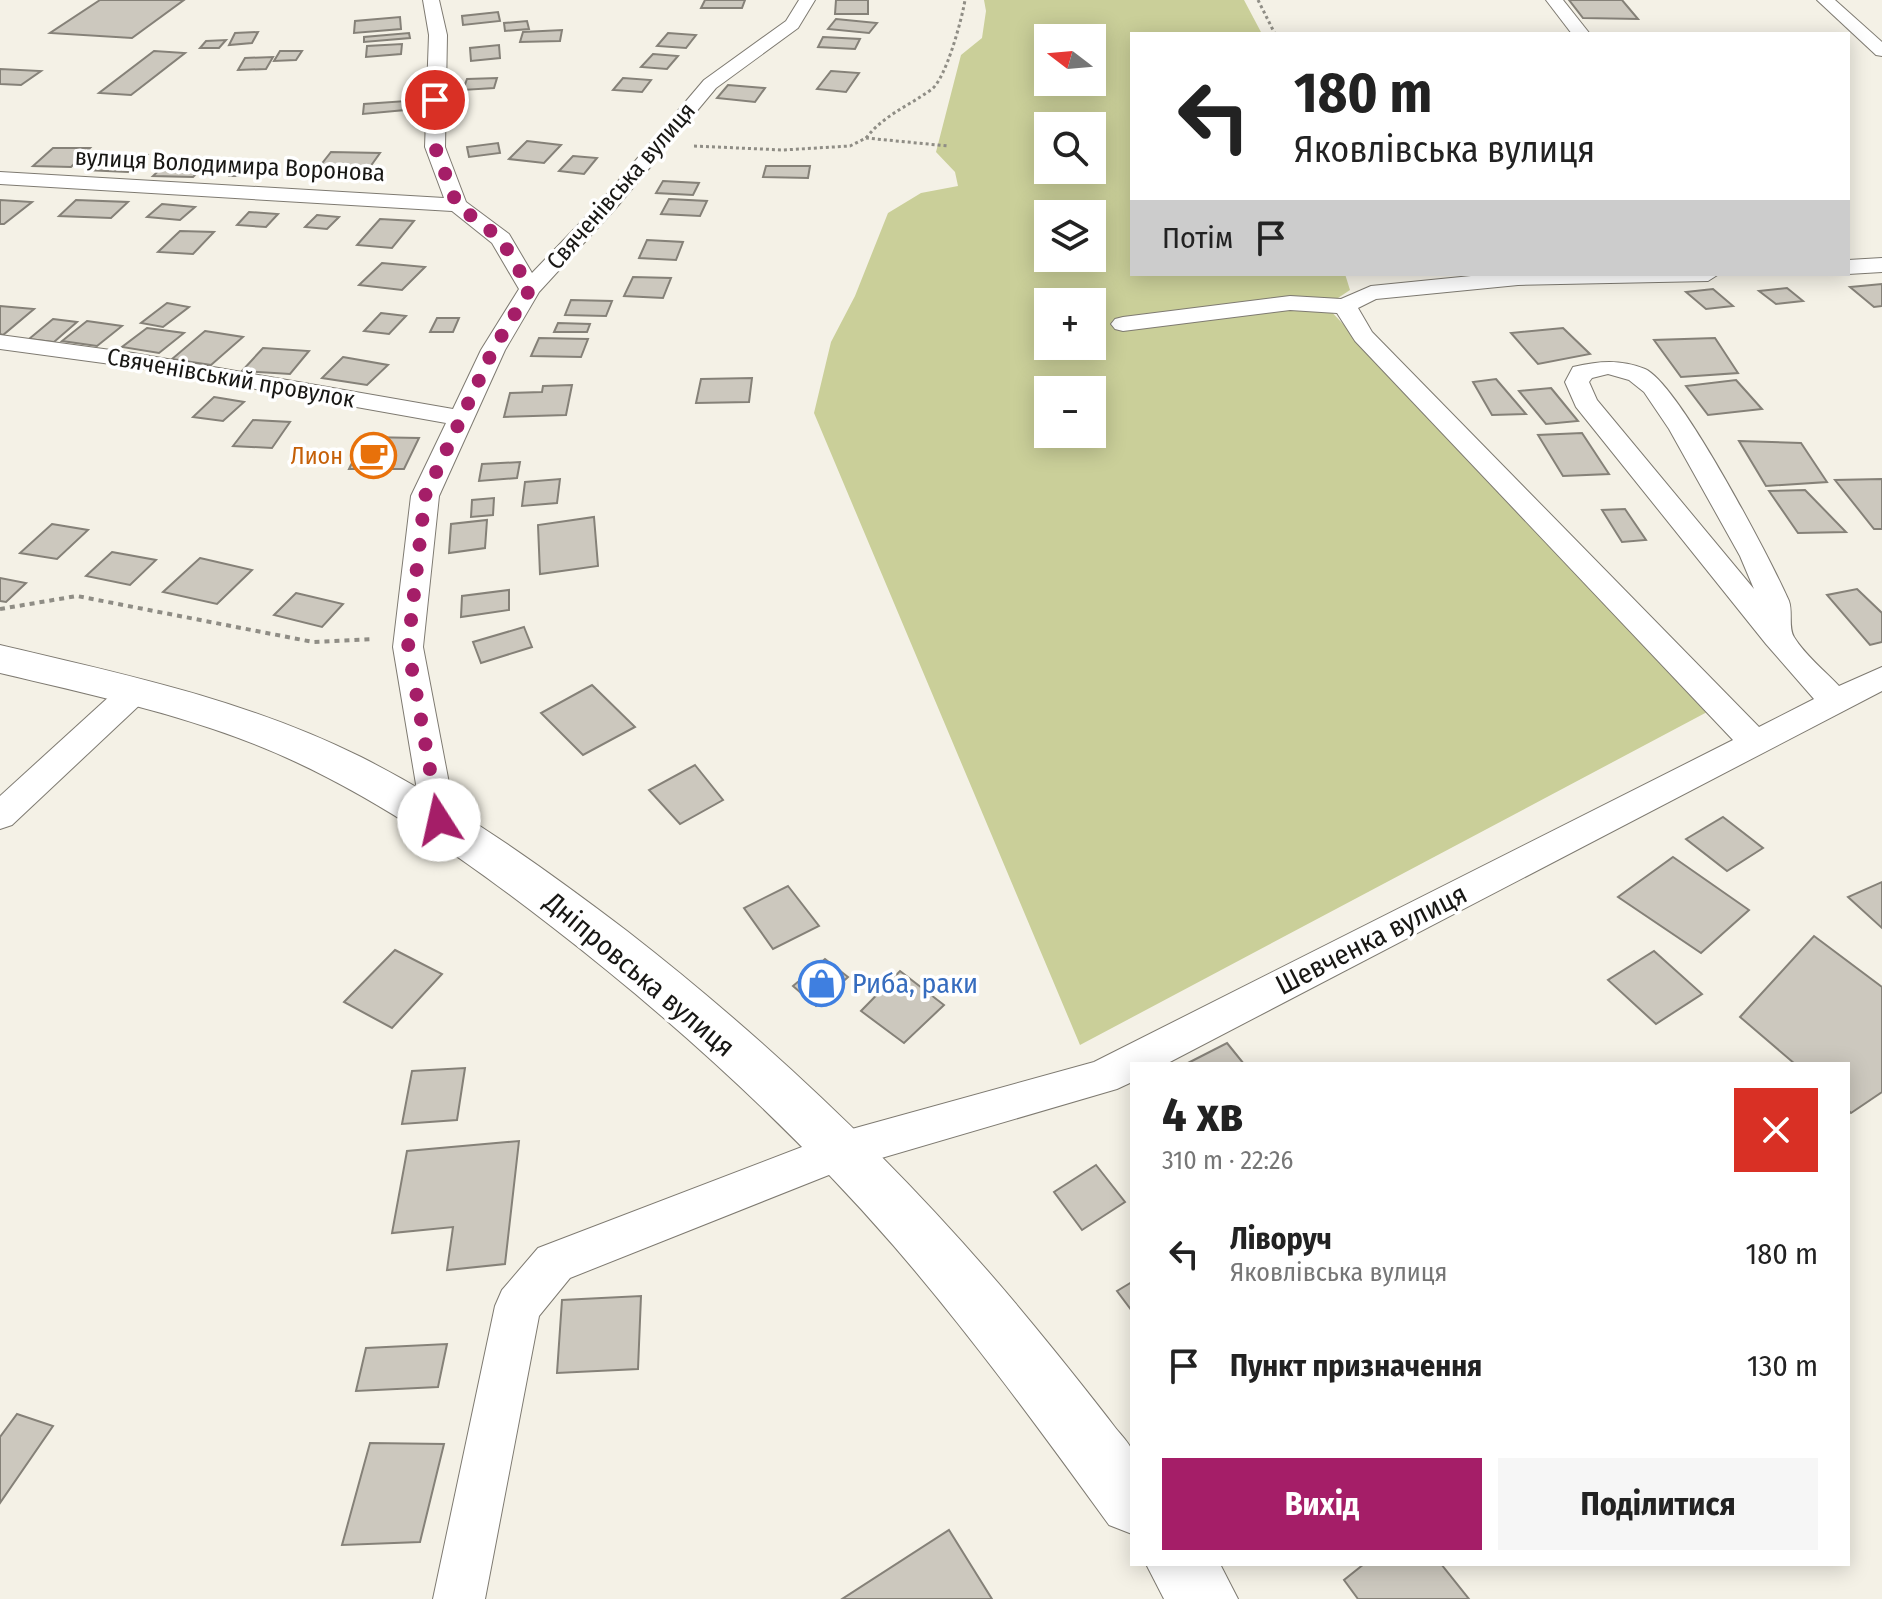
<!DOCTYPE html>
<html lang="uk">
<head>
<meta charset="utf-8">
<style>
	body { margin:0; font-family:"Fira Sans Condensed",sans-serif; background:#f6f6f6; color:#222; height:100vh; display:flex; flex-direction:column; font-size:30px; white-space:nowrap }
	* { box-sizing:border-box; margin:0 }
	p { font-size:26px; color:#767676 }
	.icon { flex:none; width:44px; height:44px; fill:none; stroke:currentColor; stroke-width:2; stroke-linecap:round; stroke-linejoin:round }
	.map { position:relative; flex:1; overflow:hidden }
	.side { position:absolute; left:1130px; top:1062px; width:720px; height:504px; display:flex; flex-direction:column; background:#fff; border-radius:0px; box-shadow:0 4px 20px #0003 }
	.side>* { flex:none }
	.hud { position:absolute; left:1130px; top:32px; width:720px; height:244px; border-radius:0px; box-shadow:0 4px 20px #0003; background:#fff; color:#222; overflow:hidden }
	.needle { width:52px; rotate:286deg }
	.controls { position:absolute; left:1034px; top:24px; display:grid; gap:16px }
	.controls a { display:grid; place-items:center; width:72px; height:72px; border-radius:0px; background:#fff; box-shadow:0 4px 20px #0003; font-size:40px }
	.pin { position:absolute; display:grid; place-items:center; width:68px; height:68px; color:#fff; margin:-34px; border:4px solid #fff; border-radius:50%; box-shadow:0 2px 8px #0007 }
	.me { position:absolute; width:88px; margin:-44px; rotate:350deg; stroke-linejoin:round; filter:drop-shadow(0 0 6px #0008) }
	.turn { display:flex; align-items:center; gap:28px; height:168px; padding:0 32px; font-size:36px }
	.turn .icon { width:104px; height:104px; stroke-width:2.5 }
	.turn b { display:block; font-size:56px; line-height:68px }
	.then { display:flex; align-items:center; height:76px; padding:0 32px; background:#0003; gap:16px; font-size:30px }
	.round { display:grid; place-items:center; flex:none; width:84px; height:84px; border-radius:0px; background:#f6f6f6 }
	.summary { display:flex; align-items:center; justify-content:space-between; height:136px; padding:0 32px }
	h1 { font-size:48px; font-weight:700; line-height:60px }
	.primary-button { display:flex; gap:16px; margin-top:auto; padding:16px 32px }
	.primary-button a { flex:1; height:92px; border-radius:0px; background:#a51e68; color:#fff; font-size:32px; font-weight:700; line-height:92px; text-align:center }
	.primary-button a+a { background:#f6f6f6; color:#222 }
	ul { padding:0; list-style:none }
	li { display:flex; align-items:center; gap:24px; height:112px; padding:0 32px }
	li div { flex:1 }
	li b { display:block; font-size:30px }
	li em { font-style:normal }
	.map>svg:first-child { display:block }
	.green { fill:#cacf99; fill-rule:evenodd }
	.building { fill:#ccc8be; stroke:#858178; stroke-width:2 }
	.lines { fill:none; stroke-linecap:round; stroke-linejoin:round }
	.minor-casing { stroke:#7e7a71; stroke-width:2 }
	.trunk-casing { stroke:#7e7a71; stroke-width:2 }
	.path-far1 { stroke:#8f8d85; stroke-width:3; stroke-dasharray:3 3; stroke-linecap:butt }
	.path { stroke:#8f8d85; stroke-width:4; stroke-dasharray:5 5; stroke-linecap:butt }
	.minor { fill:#fff; fill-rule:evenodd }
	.trunk { fill:#fff; fill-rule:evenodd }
	.route { stroke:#a51e68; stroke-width:14; stroke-dasharray:0 25.2 }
	.labels { text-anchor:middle; stroke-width:7; stroke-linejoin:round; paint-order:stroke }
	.far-street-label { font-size:24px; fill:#181714; stroke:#fff }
	.far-food-label { font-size:24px; fill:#c56008; stroke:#fff; text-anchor:end }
	.street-label { font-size:28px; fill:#181714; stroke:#fff }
	.shop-label { font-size:28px; fill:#366cbe; stroke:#fff; text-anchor:start }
</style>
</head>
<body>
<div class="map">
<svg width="1882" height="1599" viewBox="0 0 1882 1599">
	<rect width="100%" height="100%" fill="#f4f1e6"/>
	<path class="green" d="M984 0H1244L1262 34H1132V274H1345L1350 290 1326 306 1709 711 1080 1045 814 413 831 342 855 296 888 213 921 193 958 186 955 172 936 152 961 55 982 38 986 11ZM1048 38H1092V82H1048ZM1048 126H1092V170H1048ZM1048 214H1092V258H1048ZM1048 302H1092V346H1048ZM1048 390H1092V434H1048Z"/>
	<g class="building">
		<polygon points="100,0 184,0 132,38 50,33"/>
		<polygon points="705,0 745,0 742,8 701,8"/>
		<polygon points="836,0 868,0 868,14 835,14"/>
		<polygon points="1569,0 1622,0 1638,19 1583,18"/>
		<polygon points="498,12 500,21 463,25 462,16"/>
		<polygon points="400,17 401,29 354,33 355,21"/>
		<polygon points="836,19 877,23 869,33 828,29"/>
		<polygon points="527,21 529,29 505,31 504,23"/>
		<polygon points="562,30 560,41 520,42 523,32"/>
		<polygon points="258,32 252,43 229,45 235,33"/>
		<polygon points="409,33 410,38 364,42 364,37"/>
		<polygon points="668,33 696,35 686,48 657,46"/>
		<polygon points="823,37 860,39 855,49 818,47"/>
		<polygon points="226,40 219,48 200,48 206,41"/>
		<polygon points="402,44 401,54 366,57 367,46"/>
		<polygon points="499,45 500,58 471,61 470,48"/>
		<polygon points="154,51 185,53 131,95 99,93"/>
		<polygon points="280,51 302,51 296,60 274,61"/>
		<polygon points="653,54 678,56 667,69 641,67"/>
		<polygon points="273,57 266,69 238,70 245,58"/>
		<polygon points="0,69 41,71 21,85 0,84"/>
		<polygon points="831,71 859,73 846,92 817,89"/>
		<polygon points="497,78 494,88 463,90 467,79"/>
		<polygon points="623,78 651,80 642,92 613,90"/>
		<polygon points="728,85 765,88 755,102 717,98"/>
		<polygon points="406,101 405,110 363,114 364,104"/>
		<polygon points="527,141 561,145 544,163 509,159"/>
		<polygon points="498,143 500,153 469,157 467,147"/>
		<polygon points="53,148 90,148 71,167 33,166"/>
		<polygon points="331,152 380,153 370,167 320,166"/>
		<polygon points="107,153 147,155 128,172 87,170"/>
		<polygon points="573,156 597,158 584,174 559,171"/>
		<polygon points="170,160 209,162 193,177 153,176"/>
		<polygon points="243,162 268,163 256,176 230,176"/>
		<polygon points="766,166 810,166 808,178 763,177"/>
		<polygon points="663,181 699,183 693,195 656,193"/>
		<polygon points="669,199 707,201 700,216 661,214"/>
		<polygon points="0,200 32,202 4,224 0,224"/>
		<polygon points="76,200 128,202 111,218 59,216"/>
		<polygon points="162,204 195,207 180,220 147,217"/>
		<polygon points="249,212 278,214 266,227 237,225"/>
		<polygon points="317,215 339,217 327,229 305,227"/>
		<polygon points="380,219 414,221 392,248 357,245"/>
		<polygon points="180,231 214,232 193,254 158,252"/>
		<polygon points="647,240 683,242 676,260 639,258"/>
		<polygon points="382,263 425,267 402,290 359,285"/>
		<polygon points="633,277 671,278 663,298 624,296"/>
		<polygon points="1882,284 1882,306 1874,307 1850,287"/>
		<polygon points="1787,288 1803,301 1776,304 1759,291"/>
		<polygon points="1713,289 1733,306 1706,309 1686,292"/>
		<polygon points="571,300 612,301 606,316 565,315"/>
		<polygon points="167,303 189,307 163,327 141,323"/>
		<polygon points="0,306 34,309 3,335 0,334"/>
		<polygon points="381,313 406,316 389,334 364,331"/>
		<polygon points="437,318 459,318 453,332 430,332"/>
		<polygon points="53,319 77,322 54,342 29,339"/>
		<polygon points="87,321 122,326 97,346 62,341"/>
		<polygon points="558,323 590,324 587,332 554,332"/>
		<polygon points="147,328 184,333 159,353 122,347"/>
		<polygon points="1563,328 1590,354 1538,364 1511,333"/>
		<polygon points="205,331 243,337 211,365 172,359"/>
		<polygon points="539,338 588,339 581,357 531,356"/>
		<polygon points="1715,338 1738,373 1681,377 1654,340"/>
		<polygon points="263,348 309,351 290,374 242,371"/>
		<polygon points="343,357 388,365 367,385 322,378"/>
		<polygon points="752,378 749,402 696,403 701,379"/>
		<polygon points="1496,379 1526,414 1492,415 1473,382"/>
		<polygon points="1736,380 1762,409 1708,415 1686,386"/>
		<polygon points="572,385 566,415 504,417 510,393 542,392 543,386"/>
		<polygon points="1551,388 1578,421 1546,424 1519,391"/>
		<polygon points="214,397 244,402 223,421 193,417"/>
		<polygon points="253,420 290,422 272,448 233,446"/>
		<polygon points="1582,433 1609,474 1563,476 1538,435"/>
		<polygon points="365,437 419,438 404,469 349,469"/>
		<polygon points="1739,441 1801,443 1827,482 1766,486"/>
		<polygon points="520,462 517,478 479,481 482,464"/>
		<polygon points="560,479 557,503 522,506 525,482"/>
		<polygon points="1882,479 1882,529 1874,529 1835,480"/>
		<polygon points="1805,490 1846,532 1798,533 1769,491"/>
		<polygon points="494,498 493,515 471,517 472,500"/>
		<polygon points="1625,509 1646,540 1622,542 1602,510"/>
		<polygon points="594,517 598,566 540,574 538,525"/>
		<polygon points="487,520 485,548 449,553 451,524"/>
		<polygon points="52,524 88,530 57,559 20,553"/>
		<polygon points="112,552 156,560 130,585 86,576"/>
		<polygon points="200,558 252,570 217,604 163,592"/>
		<polygon points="0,578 26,583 6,602 0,601"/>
		<polygon points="1857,589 1882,613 1882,642 1870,645 1827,595"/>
		<polygon points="509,590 509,610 461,617 462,596"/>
		<polygon points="296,593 343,604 322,627 274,615"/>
		<polygon points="524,627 532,647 481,663 473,642"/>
		<polygon points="592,685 635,727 583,755 541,713"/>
		<polygon points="695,765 723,800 680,824 649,790"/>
		<polygon points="1723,817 1763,848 1727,871 1686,839"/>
		<polygon points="1673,857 1749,910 1701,953 1618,897"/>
		<polygon points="1882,882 1882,928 1848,897"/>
		<polygon points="788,886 819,926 773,949 744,908"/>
		<polygon points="1814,936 1882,987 1882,1092 1851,1113 1848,1110 1848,1064 1795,1064 1740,1017"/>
		<polygon points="395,950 442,974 392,1028 344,1002"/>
		<polygon points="1654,951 1702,994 1656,1024 1608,980"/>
		<polygon points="825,959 848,977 816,1006 793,986"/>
		<polygon points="900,971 944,1005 904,1043 861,1011"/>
		<polygon points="1227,1043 1244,1064 1186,1064"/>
		<polygon points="465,1068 457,1120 402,1124 412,1071"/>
		<polygon points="519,1141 505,1264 447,1270 453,1227 392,1233 407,1151"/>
		<polygon points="1096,1165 1125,1202 1082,1230 1054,1192"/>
		<polygon points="1132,1282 1132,1311 1117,1291"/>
		<polygon points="641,1296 638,1369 557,1373 562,1300"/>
		<polygon points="447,1344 438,1387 356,1391 366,1348"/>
		<polygon points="17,1414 53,1426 0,1503 0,1437"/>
		<polygon points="370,1443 444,1444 420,1542 342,1545"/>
		<polygon points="949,1530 992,1599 842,1599"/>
		<polygon points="1364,1564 1441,1564 1469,1599 1358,1599 1344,1580"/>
	</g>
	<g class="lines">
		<defs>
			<g id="minor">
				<polygon points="423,0 439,0 447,35 445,147 466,202 509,234 532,273 602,200 704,80 786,21 799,0 815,0 798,28 716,88 616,208 539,292 505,350 439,496 423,647 456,820 451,829 439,833 427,829 422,820 393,647 411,496 446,423 133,367 0,349 0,335 133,353 453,409 481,350 519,289 492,243 452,211 0,184 0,172 444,198 425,147 429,35"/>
				<polygon points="1546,0 1563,0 1590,34 1572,34"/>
				<polygon points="1817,0 1835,0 1882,42 1882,56 1876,55"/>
				<polygon points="1882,258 1882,272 1848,274 1848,260"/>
				<path d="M1491 274H1719L1708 281 1518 285 1376 299 1358 308 1372 332 1759 727 1814 699 1766 644 1576 407 1565 382 1573 367C1599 361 1620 359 1645 369 1679 384 1771 560 1789 601 1793 612 1788 627 1794 637 1805 655 1825 671 1839 686L1882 667V691L1166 1064H1132V1082L1117 1089 844 1169 570 1278 539 1316 485 1599H433L495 1306 502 1290 538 1248 841 1132 1094 1062 1733 740 1355 341 1337 313 1290 310 1123 331 1115 329 1111 324 1115 319 1123 317 1290 296 1341 299 1371 286ZM1608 374 1629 380 1644 392 1669 429 1740 556 1754 589 1597 400 1589 382 1592 378Z"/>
				<polygon points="134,681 145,684 150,692 145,700 12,825 0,829 0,796 123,684"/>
			</g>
			<g id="trunk">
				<path d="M0 645C123 674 247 700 361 757 456 805 543 867 627 931 785 1054 928 1193 1053 1349 1074 1375 1094 1400 1114 1426 1119 1433 1130 1443 1132 1451 1137 1467 1132 1515 1132 1534L1109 1525C1040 1430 970 1334 893 1245 791 1128 674 1021 551 926 471 864 388 805 296 762 202 718 101 697 0 673Z"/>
				<polygon points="1146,1564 1220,1564 1238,1599 1164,1599"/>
			</g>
		</defs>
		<use href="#minor" class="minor-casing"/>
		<use href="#trunk" class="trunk-casing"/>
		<g class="path-far1">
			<polyline points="1258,0 1275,34"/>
			<path d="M866 138C885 114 909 106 932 89 946 78 962 19 965 0"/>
			<polyline points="694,146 783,150 850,146 866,138 948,146"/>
		</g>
		<polyline class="path" points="0,609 77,596 313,642 373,639"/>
		<use href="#minor" class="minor"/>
		<use href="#trunk" class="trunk"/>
	</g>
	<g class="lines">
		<polyline class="route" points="435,100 435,147 457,205 501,239 530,289 493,350 425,496 408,647 439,820"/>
	</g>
	<defs>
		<symbol id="cafe-ring" viewBox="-11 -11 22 22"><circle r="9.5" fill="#fff" stroke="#e8710a" stroke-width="1.5"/><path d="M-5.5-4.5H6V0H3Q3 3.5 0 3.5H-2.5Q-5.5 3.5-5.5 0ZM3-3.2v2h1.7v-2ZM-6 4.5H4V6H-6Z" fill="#e8710a"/></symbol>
		<symbol id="shop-ring" viewBox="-11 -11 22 22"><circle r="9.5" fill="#fff" stroke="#3f7fe0" stroke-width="1.5"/><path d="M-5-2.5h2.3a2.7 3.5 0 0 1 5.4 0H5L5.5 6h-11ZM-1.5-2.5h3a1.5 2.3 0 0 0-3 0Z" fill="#3f7fe0"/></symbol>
	</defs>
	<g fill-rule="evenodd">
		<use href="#cafe-ring" x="348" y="430" width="51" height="51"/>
		<use href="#shop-ring" x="796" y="958" width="51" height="51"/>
	</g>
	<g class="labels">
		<g class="far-street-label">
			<text transform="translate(230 165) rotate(3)" y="8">вулиця Володимира Воронова</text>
			<text transform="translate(621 186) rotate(-49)" y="8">Свяченівська вулиця</text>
			<text transform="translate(231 378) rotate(10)" y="8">Свяченівський провулок</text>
		</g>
		<g class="far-food-label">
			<text x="343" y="464">Лион</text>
		</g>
		<g class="street-label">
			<text transform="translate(1371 939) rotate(-27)" y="10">Шевченка вулиця</text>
			<text transform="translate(640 974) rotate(40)" y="10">Дніпровська вулиця</text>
		</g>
		<g class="shop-label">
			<text x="852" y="993">Риба, раки</text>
		</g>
	</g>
</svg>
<div class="controls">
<a><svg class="needle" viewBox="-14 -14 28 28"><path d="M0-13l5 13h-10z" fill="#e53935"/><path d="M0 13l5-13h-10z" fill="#767676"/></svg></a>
<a><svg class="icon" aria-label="search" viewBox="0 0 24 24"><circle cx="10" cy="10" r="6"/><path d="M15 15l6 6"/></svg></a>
<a><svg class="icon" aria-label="layers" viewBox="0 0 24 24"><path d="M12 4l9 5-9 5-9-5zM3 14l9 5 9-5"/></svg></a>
<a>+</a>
<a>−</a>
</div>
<div class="pin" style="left:435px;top:100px;background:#d93025"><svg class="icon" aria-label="arrive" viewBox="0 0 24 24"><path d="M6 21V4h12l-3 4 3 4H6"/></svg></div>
<svg class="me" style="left:439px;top:820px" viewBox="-20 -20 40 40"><circle r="19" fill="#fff"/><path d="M0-13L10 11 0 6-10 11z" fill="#a51e68"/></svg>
<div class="hud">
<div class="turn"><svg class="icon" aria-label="left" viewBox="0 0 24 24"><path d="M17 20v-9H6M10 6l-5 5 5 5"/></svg><div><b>180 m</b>Яковлівська вулиця</div></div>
<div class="then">Потім<svg class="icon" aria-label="arrive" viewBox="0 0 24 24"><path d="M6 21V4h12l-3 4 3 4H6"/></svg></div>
</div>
<section class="side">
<div class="summary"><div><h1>4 хв</h1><p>310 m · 22:26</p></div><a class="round" style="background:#d93025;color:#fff"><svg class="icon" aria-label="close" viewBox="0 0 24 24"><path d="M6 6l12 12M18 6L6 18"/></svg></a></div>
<ul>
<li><svg class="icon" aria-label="left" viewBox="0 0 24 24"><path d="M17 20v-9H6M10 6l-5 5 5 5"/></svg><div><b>Ліворуч</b><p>Яковлівська вулиця</p></div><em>180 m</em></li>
<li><svg class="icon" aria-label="arrive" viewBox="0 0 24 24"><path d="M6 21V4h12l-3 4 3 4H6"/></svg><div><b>Пункт призначення</b></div><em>130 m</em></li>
</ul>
<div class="primary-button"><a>Вихід</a><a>Поділитися</a></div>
</section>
</div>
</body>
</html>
